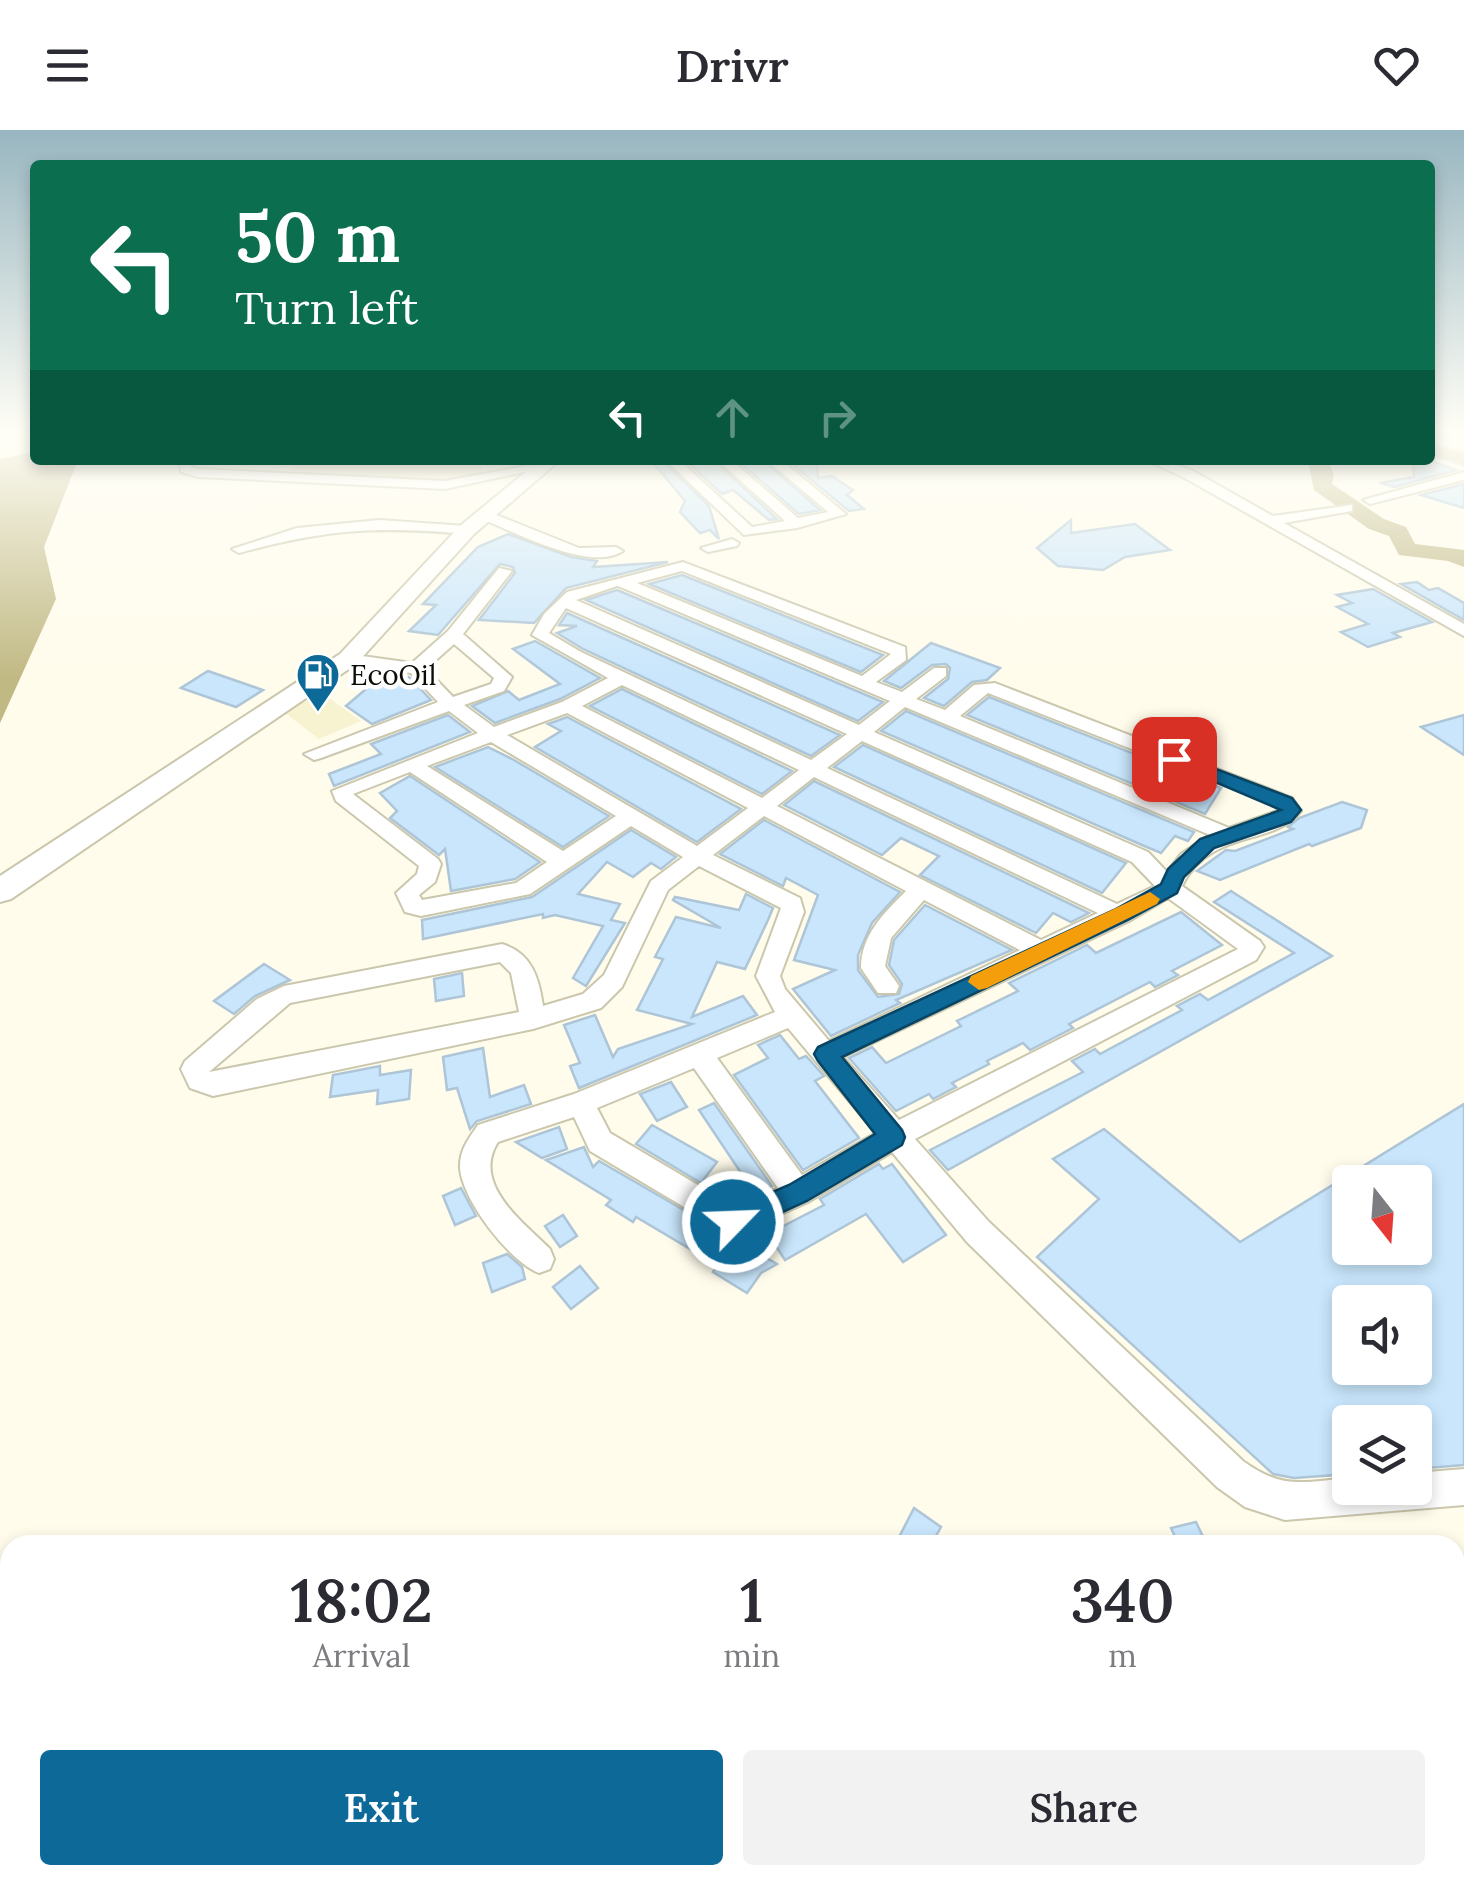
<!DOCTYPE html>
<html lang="en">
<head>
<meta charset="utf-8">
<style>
	body { margin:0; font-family:Lora,serif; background:#f2f2f3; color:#2b2b33; height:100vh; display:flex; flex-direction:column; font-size:38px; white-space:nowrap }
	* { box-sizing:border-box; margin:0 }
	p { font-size:32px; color:#7c7c81 }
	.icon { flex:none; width:55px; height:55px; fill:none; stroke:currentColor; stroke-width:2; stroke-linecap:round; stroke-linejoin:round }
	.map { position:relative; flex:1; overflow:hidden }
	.details { position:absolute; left:0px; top:1405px; width:1465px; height:350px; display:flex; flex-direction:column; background:#fff; border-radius:30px 30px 0 0; box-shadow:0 5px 15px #0003 }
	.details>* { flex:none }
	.top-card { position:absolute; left:30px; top:30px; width:1405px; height:305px; border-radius:10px; box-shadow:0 5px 15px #0003; background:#0b6e4f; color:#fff; overflow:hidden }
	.needle { width:65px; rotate:163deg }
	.controls { position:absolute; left:1332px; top:1035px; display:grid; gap:20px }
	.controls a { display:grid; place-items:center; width:100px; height:100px; border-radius:10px; background:#fff; box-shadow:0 5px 15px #0003; font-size:50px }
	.pin { position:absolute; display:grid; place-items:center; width:85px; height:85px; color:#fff; margin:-42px; border-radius:20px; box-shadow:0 5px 15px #0006 }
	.me { position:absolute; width:110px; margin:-55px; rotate:66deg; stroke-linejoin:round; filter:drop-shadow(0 0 8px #0008) }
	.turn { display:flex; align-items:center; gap:35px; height:210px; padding:0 40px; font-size:45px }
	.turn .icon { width:130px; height:130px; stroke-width:2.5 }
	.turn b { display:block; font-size:70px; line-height:85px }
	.lanes { display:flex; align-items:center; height:95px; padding:0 40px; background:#0003; justify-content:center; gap:50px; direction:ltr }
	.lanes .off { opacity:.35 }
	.eta { display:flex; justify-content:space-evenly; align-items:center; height:170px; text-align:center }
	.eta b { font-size:60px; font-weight:600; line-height:70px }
	.primary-button { display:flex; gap:20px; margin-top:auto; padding:20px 40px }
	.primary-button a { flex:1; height:115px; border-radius:10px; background:#0d6998; color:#fff; font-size:40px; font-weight:600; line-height:115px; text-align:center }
	.primary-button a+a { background:#f2f2f3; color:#2b2b33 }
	header { display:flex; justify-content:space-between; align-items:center; height:130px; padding:0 40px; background:#fff; font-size:45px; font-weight:600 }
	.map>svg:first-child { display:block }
	.built { fill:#f7f2cf }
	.forest { fill:#c1b984 }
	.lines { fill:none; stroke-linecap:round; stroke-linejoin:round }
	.river { fill:#c0b884; fill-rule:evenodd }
	.building { fill:#c9e6fc; stroke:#adc5d6; stroke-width:2.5; fill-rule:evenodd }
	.street-casing { stroke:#cbc7ad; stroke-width:4 }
	.secondary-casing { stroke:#cbc7ad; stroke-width:4 }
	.primary-casing { stroke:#dddddc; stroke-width:4 }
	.street { fill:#fff; fill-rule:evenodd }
	.secondary { fill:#fff; fill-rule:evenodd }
	.primary { fill:#c4bc8c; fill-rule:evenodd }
	.route { fill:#0d6998; stroke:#084463; stroke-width:2.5 }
	.slow { fill:#f59e0b }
	.labels { text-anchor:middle; stroke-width:9; stroke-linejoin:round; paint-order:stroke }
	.far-poi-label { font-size:28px; fill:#0d0c04; stroke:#fff; text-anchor:start }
</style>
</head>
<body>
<header><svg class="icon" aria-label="menu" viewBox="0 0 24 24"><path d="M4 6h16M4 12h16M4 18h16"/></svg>Drivr<svg class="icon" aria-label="heart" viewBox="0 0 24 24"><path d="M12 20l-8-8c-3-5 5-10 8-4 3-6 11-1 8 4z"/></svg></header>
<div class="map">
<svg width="1464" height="1755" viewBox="0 0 1464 1755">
	<rect width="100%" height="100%" fill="#fffcec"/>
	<g class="built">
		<polygon points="291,330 480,330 484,345 431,351 295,345"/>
		<polygon points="322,563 361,591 319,609 284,582"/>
	</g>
	<polygon class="forest" points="32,322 35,330 59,330 76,335 44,417 56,469 0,593 0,329"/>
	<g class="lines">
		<polygon class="river" points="1308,330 1328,330 1334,345 1332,354 1384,389 1406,397 1415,414 1464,420 1464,437 1448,431 1399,425 1389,406 1369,399 1314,360"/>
	</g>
	<g class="building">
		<polygon points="651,330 662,330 709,376 719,409 710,400 700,403 680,382 685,371"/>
		<polygon points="685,330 714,330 777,389 769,390 733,360 722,364"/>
		<polygon points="737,330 763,330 820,380 799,384"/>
		<polygon points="787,330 817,330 818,348 832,346 853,360 847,365 864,379 849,381"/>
		<polygon points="1413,330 1429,330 1456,340 1395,357 1380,353 1414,347"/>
		<polygon points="1464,354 1464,378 1421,365"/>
		<polygon points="1071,390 1071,403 1135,394 1170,420 1125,427 1103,440 1058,436 1037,418"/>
		<polygon points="508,404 571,427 597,431 593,437 668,432 566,458 534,493 479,490 515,443 513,437 500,434 438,505 409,501 436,475 423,474 478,417"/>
		<polygon points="682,445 883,525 861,542 649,454"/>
		<polygon points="1417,452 1429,460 1438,458 1464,473 1464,490 1401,454"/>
		<polygon points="1373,459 1432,492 1393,503 1400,507 1368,517 1341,502 1368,494 1337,477 1352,473 1337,465"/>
		<polygon points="617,460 883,572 858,591 586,470"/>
		<polygon points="567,483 840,605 811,626 583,519 557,503 577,496 559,495"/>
		<polygon points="535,511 600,548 560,569 495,593 472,576 508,561 519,570 560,554 513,519"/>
		<polygon points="931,513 1000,538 987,550 972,552 944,576 924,568 948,549 950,538 946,534 932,535 901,558 884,551"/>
		<polygon points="208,541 263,560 236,577 181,558"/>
		<polygon points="409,547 431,570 372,594 346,576 373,553 390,556"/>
		<polygon points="622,559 792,641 762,664 590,576"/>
		<polygon points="989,567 1221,658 1205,684 967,585"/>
		<polygon points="906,581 1194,702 1188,711 1175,706 1161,723 1142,715 881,601"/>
		<polygon points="448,585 470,602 334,656 329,644 381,624 371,614"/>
		<polygon points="1464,585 1464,625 1421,597"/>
		<polygon points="567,587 741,679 697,712 535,617 561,601 548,594"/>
		<polygon points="863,615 1126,733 1102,763 834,637"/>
		<polygon points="488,617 514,630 609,686 563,717 435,637"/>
		<polygon points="410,646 540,732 515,749 451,761 445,719 439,725 390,688 397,681 380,663"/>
		<polygon points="814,651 1089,783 1071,792 1053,783 1036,803 920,745 939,726 901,708 882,725 784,675"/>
		<polygon points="1342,672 1367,680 1361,698 1312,716 1309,714 1220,750 1197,741 1226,720 1235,721 1293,699 1288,697 1299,688"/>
		<polygon points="764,690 900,762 872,793 858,825 858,840 878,867 899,864 902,854 889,835 894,810 925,775 1012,820 896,870 900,873 831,906 793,859 835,840 794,830 818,765 786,748 783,756 720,724"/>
		<polygon points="631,700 676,727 661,739 651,733 633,747 607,732 578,764 620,774 611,790 625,793 586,856 573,848 603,796 555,785 543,788 543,784 423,809 422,790 532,767"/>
		<polygon points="1231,761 1332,826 948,1040 930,1020 1083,942 1072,931 1095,919 1100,924 1182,880 1177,876 1200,864 1208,870 1294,823 1214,772"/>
		<polygon points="746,764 773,778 768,790 745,839 717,832 692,887 743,866 757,885 579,958 570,936 580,933 564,895 595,885 613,927 618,919 692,894 637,880 663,829 655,827 676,787 721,798 673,770 675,767 739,780"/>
		<polygon points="1181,782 1222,815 1172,841 1178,845 1155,857 1150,852 1069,894 1073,898 1030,920 1023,913 987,931 989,934 952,953 956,957 933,969 929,964 896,981 849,928 872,917 886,933 961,896 957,891 1018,861 1009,853 1087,815 1096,823"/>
		<polygon points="264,834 290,850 255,866 234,884 214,871"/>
		<polygon points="462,843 464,866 436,871 434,849"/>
		<polygon points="780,905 799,929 806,926 824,946 815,951 859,1008 803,1040 734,945 768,928 758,915"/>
		<polygon points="483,918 490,967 524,955 531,974 477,991 470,999 457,958 447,960 443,927"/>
		<polygon points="380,936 380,945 411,940 409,969 377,974 378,960 330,967 333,945"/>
		<polygon points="671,952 687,977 657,991 640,964"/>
		<polygon points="714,973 772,1056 755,1064 699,980"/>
		<path d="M1464 974V1335L1415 1339V1292H1350V1344L1294 1348 1273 1344 1037 1127 1099 1069 1053 1029 1104 999 1240 1112ZM1350 1052H1415V1118H1350ZM1350 1172H1415V1238H1350Z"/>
		<polygon points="652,995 717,1032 701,1053 636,1014"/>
		<polygon points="559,997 567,1019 542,1028 516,1012"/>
		<polygon points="584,1017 593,1037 599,1031 777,1134 761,1143 747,1163 713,1142 717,1135 636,1087 633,1092 606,1075 611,1070 546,1030"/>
		<polygon points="879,1034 883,1039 892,1034 946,1105 903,1132 866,1084 785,1130 768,1104 824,1075 820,1069"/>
		<polygon points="461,1058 476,1086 455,1095 443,1066"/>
		<polygon points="563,1085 577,1106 560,1117 545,1096"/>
		<polygon points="507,1124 522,1137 525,1149 492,1162 483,1133"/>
		<polygon points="580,1136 598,1158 571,1179 553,1157"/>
		<polygon points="914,1378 941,1397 931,1415 895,1415"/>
		<polygon points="1196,1392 1207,1415 1179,1415 1171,1398"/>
	</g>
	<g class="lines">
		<defs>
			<g id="street">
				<polygon points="179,330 191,330 191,337 199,339 445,351 542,333 548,337 445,359 198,347 181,342"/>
				<polygon points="666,330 679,330 752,397 785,391 718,330 731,330 798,388 828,382 767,330 781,330 846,384 797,398 744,405"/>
				<polygon points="1146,330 1163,330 1193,341 1273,386 1352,375 1352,381 1284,393 1464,494 1464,506 1183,347"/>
				<polygon points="1464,342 1464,350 1370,374 1363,370"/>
				<path d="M479 382H489L579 418 616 417 623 421C589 443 514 401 479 388Z"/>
				<path d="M379 390 467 396 474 400 467 404C376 396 327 399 239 423L232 419 297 398Z"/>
				<polygon points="732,409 739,413 737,416 708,422 701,418"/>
				<path d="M683 432 905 517 906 530 876 552 902 562 934 538H946V546L916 569 945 580 974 555 995 553 1292 668 1301 681C1274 717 1210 698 1182 756L1260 811 1264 817 1256 830 915 1009 989 1092 1243 1331C1283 1360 1303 1352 1350 1348V1358H1415V1343L1464 1339V1375L1285 1390 1245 1377 1217 1357 967 1112 892 1022 808 1072 733 1106 590 1021 574 987 498 1012C471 1054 523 1092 550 1119L554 1129 550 1139 539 1143C510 1132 462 1070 460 1038 459 1021 469 1008 478 995L574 964 775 882 756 846 781 778 699 736 668 760 622 857 601 878 533 899 213 966 190 958 181 939 185 931 257 869 284 856 502 814C532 823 539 848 543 876L583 864 604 845 651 751 683 727 631 696 530 764 421 786 405 782 396 763 417 744 419 736 336 671 332 661 478 603 449 581 321 628 314 630 304 624 438 572 411 543 348 534 339 529 348 524 412 533 448 501 499 438 512 441 463 504 512 547 504 561 464 575 494 597 562 572 608 548 532 505 544 484 567 462ZM682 441 891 524 862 546 637 453ZM617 456H618L890 571 859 595 576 470ZM566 478 847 604 811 630 581 522 549 503ZM454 514 494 548 491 554 453 567 426 539ZM622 555 799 640 762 668 582 576ZM988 563 1278 676 1280 680 1229 698 960 586ZM905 577 1210 705 1181 724 1167 742 1148 722 874 602ZM567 583 748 678 697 716 507 605ZM862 611 1132 732 1155 756 1117 774 827 638ZM491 612 616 686 563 721 427 636ZM410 642 547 732 516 753 422 770 419 765 435 752 441 734 438 729 353 664ZM814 647 1098 783 1041 810 777 676ZM764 686 906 761C884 783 861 805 861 838L878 863H896L899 856 885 836 891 808 924 770 1020 820 829 911 785 859 780 846 804 782 800 768 713 725ZM1168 768 1238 819 899 990 843 927 1129 791ZM500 832 511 843 519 882 209 942 290 873ZM788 898 876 1003 802 1045 717 928ZM694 938 778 1058 735 1077 610 1003 597 978Z"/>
			</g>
			<polygon id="secondary" points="540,330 560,330 474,404 356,534 11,769 0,772 0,746 340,524 460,396"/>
			<polygon id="primary" points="1430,313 1464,323 1464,335 1430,325"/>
		</defs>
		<use href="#street" class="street-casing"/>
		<use href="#secondary" class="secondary-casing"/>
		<use href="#primary" class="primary-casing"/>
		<use href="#street" class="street"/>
		<use href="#secondary" class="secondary"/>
		<use href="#primary" class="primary"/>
	</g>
	<linearGradient id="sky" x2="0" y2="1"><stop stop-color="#98b6c0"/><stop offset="0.55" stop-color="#fffef6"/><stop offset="1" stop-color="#fffef6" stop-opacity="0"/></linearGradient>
	<rect width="1464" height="548" fill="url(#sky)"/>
	<polygon class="route" points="1174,623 1292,668 1301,680 1291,692 1214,718 1184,747 1177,763 1128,790 842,927 902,1000 905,1007 902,1015 807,1071 733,1105 723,1101 719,1092 723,1083 789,1055 875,1004 818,931 814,924 818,917 1114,780 1161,754 1168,739 1200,709 1281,680 1168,632 1168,625"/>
	<polygon class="slow" points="1150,762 1160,769 1157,774 987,858 979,860 968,852 971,846"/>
	<defs>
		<symbol id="fuel-pin" viewBox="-11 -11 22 30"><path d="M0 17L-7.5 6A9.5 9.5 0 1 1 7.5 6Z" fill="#0d6998" stroke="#fff"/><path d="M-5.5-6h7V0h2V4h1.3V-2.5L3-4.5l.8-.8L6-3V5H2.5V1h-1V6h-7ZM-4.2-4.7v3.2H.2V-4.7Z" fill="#fff"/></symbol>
	</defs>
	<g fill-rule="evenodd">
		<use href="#fuel-pin" x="293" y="520" width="50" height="68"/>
	</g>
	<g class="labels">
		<g class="far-poi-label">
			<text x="350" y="555">EcoOil</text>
		</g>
	</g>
</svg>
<div class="controls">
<a><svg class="needle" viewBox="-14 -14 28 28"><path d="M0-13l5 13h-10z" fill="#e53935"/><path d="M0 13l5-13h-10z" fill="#7c7c81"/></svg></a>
<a><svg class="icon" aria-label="sound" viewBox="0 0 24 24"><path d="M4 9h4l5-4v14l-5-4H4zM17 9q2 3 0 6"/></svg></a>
<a><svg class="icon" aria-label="layers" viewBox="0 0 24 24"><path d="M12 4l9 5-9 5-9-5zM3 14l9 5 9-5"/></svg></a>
</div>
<div class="pin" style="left:1174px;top:629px;background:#d93025"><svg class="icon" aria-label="arrive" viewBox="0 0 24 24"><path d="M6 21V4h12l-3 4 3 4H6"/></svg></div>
<svg class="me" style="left:733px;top:1092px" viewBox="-20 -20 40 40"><circle r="17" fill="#0d6998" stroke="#fff" stroke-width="3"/><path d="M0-11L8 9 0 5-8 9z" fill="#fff"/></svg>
<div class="top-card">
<div class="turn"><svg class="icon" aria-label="left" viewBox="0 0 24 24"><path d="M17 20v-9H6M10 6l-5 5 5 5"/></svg><div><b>50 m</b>Turn left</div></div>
<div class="lanes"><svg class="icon" aria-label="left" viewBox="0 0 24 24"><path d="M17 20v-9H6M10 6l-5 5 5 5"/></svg><svg class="icon off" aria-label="ahead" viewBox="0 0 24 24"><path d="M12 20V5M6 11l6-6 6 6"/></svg><svg class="icon off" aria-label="right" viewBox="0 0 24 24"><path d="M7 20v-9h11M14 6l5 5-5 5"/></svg></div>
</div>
<section class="details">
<div class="eta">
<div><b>18:02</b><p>Arrival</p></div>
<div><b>1</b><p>min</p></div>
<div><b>340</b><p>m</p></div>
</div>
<div class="primary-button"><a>Exit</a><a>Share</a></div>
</section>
</div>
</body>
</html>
